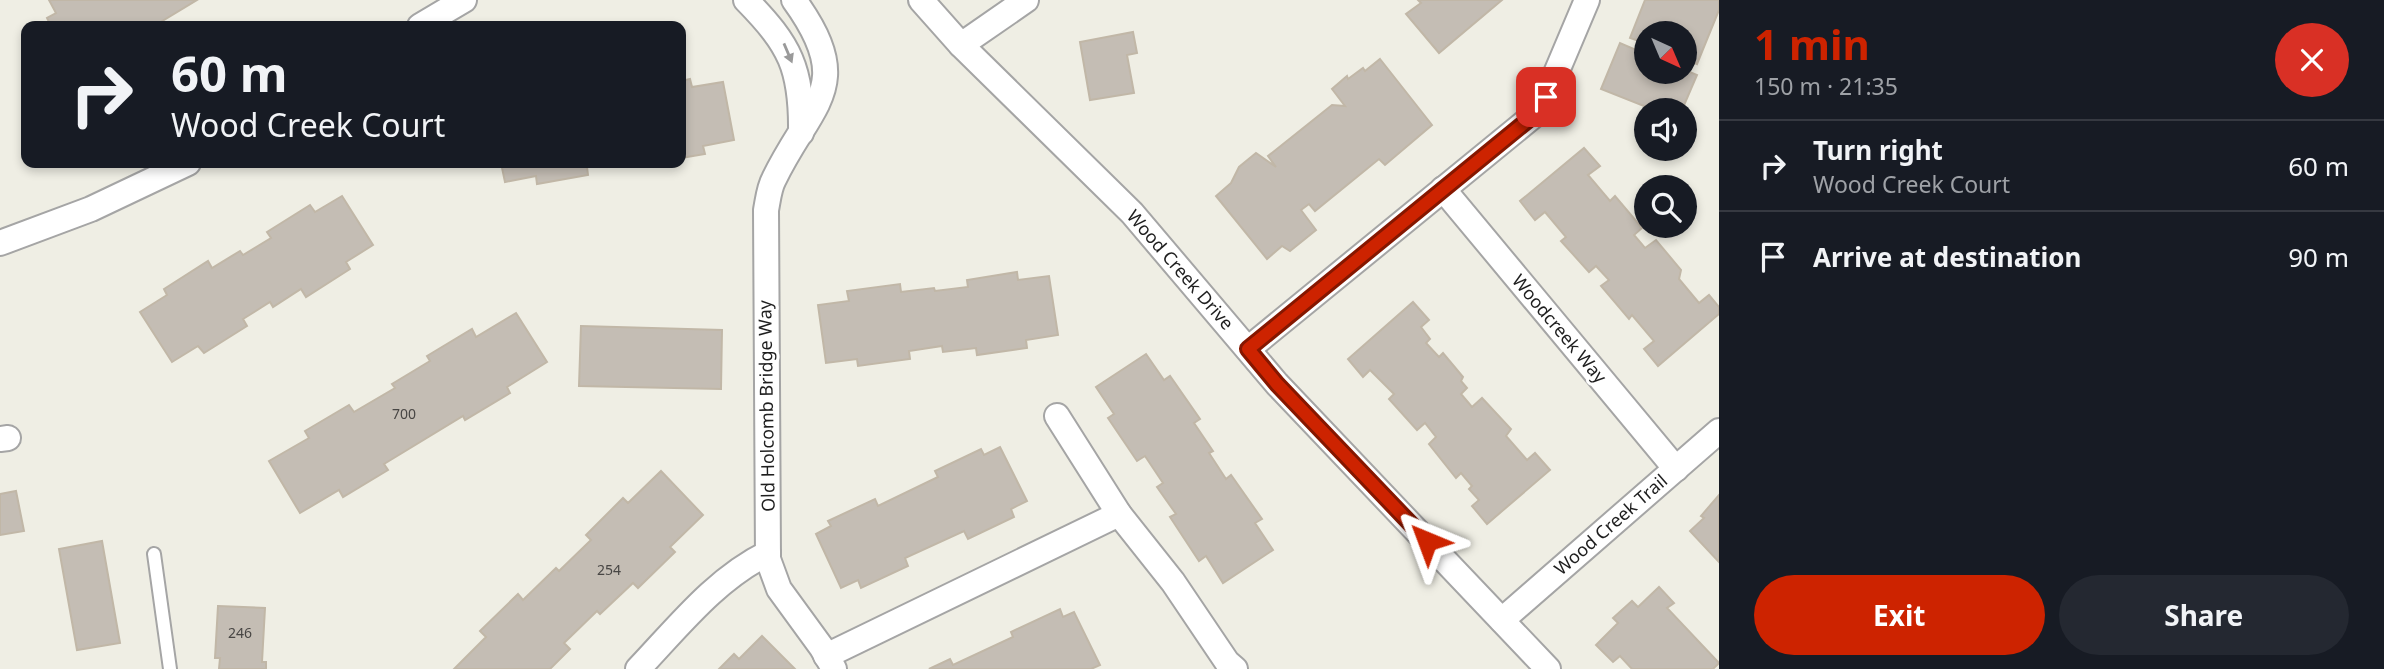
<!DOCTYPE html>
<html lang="en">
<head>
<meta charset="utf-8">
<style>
	body { margin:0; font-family:"Noto Sans",sans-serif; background:#242831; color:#f1f3f6; height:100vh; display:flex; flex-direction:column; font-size:26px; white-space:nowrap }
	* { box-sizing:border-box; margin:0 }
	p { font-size:23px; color:#9ea1a6 }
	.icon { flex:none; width:38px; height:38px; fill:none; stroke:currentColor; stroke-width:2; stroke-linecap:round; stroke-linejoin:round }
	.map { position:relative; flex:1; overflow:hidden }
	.sheet { display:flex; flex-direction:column; background:#171b24; width:665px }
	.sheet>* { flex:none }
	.hud { position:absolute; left:21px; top:21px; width:665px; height:147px; border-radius:14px; box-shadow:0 4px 10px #0003; background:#171b24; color:#f1f3f6; overflow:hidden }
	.needle { width:46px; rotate:136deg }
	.tools { position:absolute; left:1634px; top:21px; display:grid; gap:14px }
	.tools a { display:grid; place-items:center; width:63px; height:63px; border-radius:50%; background:#171b24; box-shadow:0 4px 10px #0003; font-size:35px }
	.pin { position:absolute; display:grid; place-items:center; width:60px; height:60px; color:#fff; margin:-30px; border-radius:14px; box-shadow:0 4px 10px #0006 }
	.me { position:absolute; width:77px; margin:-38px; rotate:316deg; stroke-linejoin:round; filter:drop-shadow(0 0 5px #0008) }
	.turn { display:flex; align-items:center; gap:24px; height:147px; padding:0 35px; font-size:32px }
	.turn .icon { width:91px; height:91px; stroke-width:2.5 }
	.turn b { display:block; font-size:49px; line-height:60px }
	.round { display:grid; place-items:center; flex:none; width:74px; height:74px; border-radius:37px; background:#242831 }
	.overview { display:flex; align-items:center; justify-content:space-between; height:119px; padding:0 35px }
	h1 { font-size:42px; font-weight:700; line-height:52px; color:#cd2300 }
	.cta { display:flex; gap:14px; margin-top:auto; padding:14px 35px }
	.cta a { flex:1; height:80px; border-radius:42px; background:#cd2300; color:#fff; font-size:28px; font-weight:700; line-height:80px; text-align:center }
	.cta a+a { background:#242831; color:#f1f3f6 }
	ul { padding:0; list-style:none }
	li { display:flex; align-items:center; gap:21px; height:91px; padding:0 35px; border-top:2px solid #363941 }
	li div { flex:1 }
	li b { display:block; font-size:26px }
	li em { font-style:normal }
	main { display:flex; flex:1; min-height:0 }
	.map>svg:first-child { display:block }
	.building { fill:#c4bdb4; stroke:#c1b7a7; stroke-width:2 }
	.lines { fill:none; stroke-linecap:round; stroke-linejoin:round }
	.service-casing { stroke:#a5a5a5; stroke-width:16 }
	.minor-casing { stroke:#a5a5a5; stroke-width:28 }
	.service { stroke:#fff; stroke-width:12 }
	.minor { stroke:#fff; stroke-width:24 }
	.oneway { fill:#9a9a9a }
	.route-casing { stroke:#851700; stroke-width:18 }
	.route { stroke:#cd2300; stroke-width:12 }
	.labels { text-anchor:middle; stroke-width:6; stroke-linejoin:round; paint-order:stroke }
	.number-label { font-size:14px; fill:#484644 }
	.street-label { font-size:18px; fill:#1e1e1e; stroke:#fff }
</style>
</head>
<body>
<main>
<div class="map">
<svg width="1719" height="669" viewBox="0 0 1719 669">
	<rect width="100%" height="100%" fill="#efeee4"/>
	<g class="building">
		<polygon points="49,0 197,0 154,26 67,26 64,22 56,26 51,26 47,18 56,13"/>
		<polygon points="1418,0 1502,0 1439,53 1406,14 1421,3"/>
		<polygon points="1645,0 1719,0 1719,10 1697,64 1685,58 1685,33 1647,33 1647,72 1685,72 1685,70 1697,75 1682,110 1654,110 1601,89 1620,43 1636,50 1639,41 1630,38"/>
		<polygon points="1133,32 1137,53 1127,55 1134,93 1090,100 1080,42"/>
		<polygon points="1380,59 1432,125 1385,165 1379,159 1315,211 1309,204 1301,210 1316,230 1290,251 1282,246 1267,259 1216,196 1231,183 1239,167 1256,153 1276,167 1268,156 1332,105 1345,106 1332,89 1347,76 1348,79 1363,68 1365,71"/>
		<polygon points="690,79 692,87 723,82 734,140 703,146 705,154 681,158 681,81"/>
		<polygon points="1584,148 1600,166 1588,175 1610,201 1615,196 1642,228 1634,235 1645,248 1656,240 1681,270 1679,279 1699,303 1709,295 1719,307 1719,314 1658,366 1644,349 1654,341 1632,315 1629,319 1601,286 1609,280 1596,266 1589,272 1561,241 1566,237 1545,212 1535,220 1520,201"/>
		<polygon points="501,163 614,163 587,167 588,175 537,184 536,176 505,182"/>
		<polygon points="342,196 373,245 346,262 350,269 306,297 301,289 273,307 270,302 243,319 247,326 204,353 198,346 172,362 140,312 167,295 164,289 208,261 212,268 240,251 243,255 271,238 267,232 310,205 315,212"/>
		<polygon points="1017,272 1018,280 1049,276 1058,335 1026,340 1027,348 977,355 976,348 943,352 942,346 909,351 910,359 858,366 857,359 826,363 818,305 849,301 847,291 900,284 901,292 934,288 935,291 968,287 967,280"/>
		<polygon points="1413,302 1429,320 1421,327 1430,339 1426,343 1439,357 1443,353 1463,377 1461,381 1467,388 1461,394 1472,407 1482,398 1511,429 1506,436 1527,460 1535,453 1550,470 1487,524 1472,506 1479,500 1469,489 1472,486 1461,473 1456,478 1429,444 1436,437 1425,423 1417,430 1389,399 1394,394 1370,370 1363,377 1348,359"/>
		<polygon points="516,313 547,362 507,387 510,393 465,420 463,416 384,464 388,470 343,497 339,490 300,513 269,461 309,438 305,431 349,405 354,412 395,388 392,384 430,361 427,356 472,329 476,337"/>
		<polygon points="581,326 722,330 721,389 579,386"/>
		<polygon points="1146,354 1164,380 1170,376 1200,419 1194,423 1213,451 1209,453 1226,479 1231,475 1262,519 1255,523 1273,550 1223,583 1206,556 1199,561 1170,517 1176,514 1157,487 1163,483 1145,456 1137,461 1108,418 1114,414 1096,387"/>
		<polygon points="1000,447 1027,501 1011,509 1014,517 968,539 964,531 905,558 908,566 861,588 858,580 841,588 816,534 831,526 828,521 875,499 878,506 938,477 935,471 981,449 984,455"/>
		<polygon points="661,471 703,515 670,547 675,552 638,588 633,583 600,614 597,611 564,643 570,649 550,669 454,669 486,637 480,631 518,594 523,600 556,568 559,571 591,540 586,535 623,498 628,503"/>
		<polygon points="16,491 24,531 0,535 0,494"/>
		<polygon points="1719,495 1719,562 1690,531 1704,518 1701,516"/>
		<polygon points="102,541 120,643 77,650 59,549"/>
		<polygon points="1659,587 1674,603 1667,608 1719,663 1713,669 1632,669 1620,656 1613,662 1596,645 1618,623 1613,618 1632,601 1638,607"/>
		<polygon points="218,606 265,608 262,662 266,662 266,669 219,669 220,658 215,658"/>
		<polygon points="1060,609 1063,617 1074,612 1100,665 1091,669 929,669 950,659 953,665 1013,637 1011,632"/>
		<polygon points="762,636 795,669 719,669 734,654 739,659"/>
	</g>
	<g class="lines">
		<defs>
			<polyline id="service" points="154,554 170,669"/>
			<g id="minor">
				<path d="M746 0C790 45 802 68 801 133"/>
				<path d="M794 0C857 87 811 102 774 179 769 188 768 200 766 210L768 559 779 589 822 648 834 669"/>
				<polyline points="921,0 961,45 1132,213 1277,384 1548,669"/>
				<polyline points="420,26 464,0"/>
				<polyline points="961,45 1026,0"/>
				<polyline points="1443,189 1676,469"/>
				<polyline points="0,243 91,209 188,163"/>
				<polyline points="1248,349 1533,116 1546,97 1587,0"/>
				<polyline points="1057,416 1119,514 1173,582 1227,662 1235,669"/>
				<polyline points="0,439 8,438"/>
				<polyline points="1502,620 1719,431"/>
				<polyline points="826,656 1119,514"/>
				<path d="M638 669C678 627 715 579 768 553"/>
			</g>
		</defs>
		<use href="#service" class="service-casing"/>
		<use href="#minor" class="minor-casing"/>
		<use href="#service" class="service"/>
		<use href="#minor" class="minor"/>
	</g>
	<defs><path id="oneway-solid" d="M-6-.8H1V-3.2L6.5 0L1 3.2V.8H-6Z" transform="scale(1.75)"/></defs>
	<use class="oneway" href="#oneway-solid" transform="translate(788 53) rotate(67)"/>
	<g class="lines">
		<defs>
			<polyline id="route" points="1427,541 1277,384 1248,349 1533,116 1546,97"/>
		</defs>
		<use href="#route" class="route-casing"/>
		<use href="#route" class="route"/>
	</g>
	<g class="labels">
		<g class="number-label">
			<text x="404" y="419">700</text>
			<text x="609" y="575">254</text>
			<text x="240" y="638">246</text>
		</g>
		<g class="street-label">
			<text transform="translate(1180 270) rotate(49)" y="6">Wood Creek Drive</text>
			<text transform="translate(1559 329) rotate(50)" y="6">Woodcreek Way</text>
			<text transform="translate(767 406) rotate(-91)" y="6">Old Holcomb Bridge Way</text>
			<text transform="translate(1611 525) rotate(-41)" y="6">Wood Creek Trail</text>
		</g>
	</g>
</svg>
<div class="tools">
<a><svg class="needle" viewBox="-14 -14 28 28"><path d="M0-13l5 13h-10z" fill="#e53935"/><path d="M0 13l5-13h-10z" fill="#9ea1a6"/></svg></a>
<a><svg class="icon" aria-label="sound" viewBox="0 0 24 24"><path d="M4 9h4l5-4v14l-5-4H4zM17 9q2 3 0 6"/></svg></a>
<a><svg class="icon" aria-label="search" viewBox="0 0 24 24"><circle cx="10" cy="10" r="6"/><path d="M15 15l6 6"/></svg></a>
</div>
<div class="pin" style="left:1546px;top:97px;background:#d93025"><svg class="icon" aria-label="arrive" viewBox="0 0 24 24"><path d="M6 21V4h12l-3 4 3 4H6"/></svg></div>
<svg class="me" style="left:1427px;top:541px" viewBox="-20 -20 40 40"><path d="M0-17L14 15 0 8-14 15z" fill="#cd2300" stroke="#fff" stroke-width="4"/></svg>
<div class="hud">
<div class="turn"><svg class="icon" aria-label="right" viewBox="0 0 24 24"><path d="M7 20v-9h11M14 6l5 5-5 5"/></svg><div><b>60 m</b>Wood Creek Court</div></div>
</div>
</div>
<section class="sheet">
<div class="overview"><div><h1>1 min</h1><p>150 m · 21:35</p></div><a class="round" style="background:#d93025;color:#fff"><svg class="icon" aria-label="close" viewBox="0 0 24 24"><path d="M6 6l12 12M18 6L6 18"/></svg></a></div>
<ul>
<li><svg class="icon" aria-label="right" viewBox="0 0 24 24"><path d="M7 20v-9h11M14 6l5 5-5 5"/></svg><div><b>Turn right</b><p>Wood Creek Court</p></div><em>60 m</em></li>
<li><svg class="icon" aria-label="arrive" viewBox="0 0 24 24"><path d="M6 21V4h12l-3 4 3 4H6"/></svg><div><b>Arrive at destination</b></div><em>90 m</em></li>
</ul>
<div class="cta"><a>Exit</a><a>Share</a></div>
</section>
</main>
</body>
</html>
